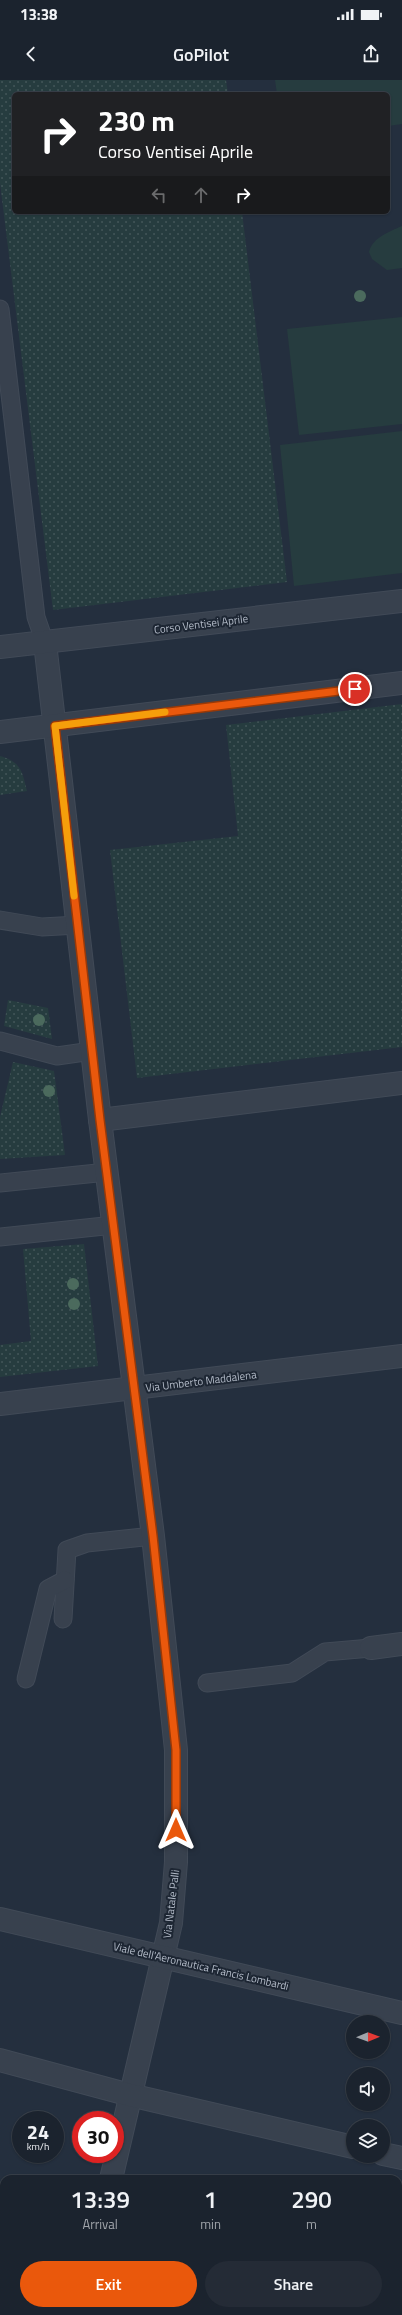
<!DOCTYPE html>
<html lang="en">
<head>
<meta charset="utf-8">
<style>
	body { margin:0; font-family:"Titillium Web",sans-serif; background:#242b36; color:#f1f3f6; height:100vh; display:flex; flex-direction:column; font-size:15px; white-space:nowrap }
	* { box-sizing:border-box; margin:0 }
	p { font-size:13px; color:#a0a4aa }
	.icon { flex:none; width:22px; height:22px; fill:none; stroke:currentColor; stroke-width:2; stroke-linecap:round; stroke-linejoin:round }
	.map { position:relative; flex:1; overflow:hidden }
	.details { position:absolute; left:0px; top:2095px; width:402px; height:140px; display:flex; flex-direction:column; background:#1b232e; border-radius:12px 12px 0 0; box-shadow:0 1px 3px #0004,0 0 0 1px #39404a }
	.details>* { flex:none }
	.banner { position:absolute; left:12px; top:12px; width:378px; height:122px; border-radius:6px; box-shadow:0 1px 3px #0004,0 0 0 1px #39404a; background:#202124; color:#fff; overflow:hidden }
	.needle { width:26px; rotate:89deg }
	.tools { position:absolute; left:346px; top:1935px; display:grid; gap:8px }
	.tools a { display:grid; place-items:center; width:44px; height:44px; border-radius:50%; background:#1b232e; box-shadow:0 1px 3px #0004,0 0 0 1px #39404a; font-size:20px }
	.speed { position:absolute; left:12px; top:2031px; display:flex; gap:8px; font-size:20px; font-weight:700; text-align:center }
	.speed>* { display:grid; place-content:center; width:52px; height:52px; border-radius:50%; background:#1b232e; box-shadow:0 1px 3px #0004,0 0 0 1px #39404a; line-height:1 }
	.speed small { font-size:10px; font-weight:400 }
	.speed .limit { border:6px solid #d22; background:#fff; color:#111 }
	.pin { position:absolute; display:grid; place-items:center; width:34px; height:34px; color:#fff; margin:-17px; border:2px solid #fff; border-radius:50%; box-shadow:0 1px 4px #0007 }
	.me { position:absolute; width:44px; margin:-22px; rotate:0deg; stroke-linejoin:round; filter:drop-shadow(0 0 3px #0008) }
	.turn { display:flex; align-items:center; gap:14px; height:84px; padding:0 20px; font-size:18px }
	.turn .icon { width:52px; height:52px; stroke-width:2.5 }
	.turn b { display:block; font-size:28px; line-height:34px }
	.lanes { display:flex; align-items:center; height:38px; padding:0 20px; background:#0003; justify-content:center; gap:20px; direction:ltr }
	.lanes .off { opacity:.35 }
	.eta { display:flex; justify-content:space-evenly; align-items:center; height:68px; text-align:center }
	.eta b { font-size:24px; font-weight:600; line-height:28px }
	.cta { display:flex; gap:8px; margin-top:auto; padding:8px 20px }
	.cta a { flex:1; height:46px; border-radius:24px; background:#ea580c; color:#fff; font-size:16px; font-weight:600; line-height:46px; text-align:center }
	.cta a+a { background:#242b36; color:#f1f3f6 }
	.status { display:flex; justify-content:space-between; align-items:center; height:28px; padding:0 20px; background:#1b232e; direction:ltr }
	.status svg { height:11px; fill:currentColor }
	header { display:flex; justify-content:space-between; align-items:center; height:52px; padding:0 20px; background:#1b232e; font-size:18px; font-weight:600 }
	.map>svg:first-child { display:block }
	.grass { fill:url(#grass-dots) }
	.garden { fill:#263c3f }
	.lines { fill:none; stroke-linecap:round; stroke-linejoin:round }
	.lane-casing { stroke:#414a57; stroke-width:19 }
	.street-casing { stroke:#414a57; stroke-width:24 }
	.lane { stroke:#38414e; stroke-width:17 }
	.street { stroke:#38414e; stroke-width:22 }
	.tree { fill:#4b6a5d }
	.route-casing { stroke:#983908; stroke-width:10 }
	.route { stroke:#ea580c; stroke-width:7 }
	.slow { stroke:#f59e0b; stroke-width:7 }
	.labels { text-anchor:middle; stroke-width:4; stroke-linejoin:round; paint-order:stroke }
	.street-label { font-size:11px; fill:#b4bcc9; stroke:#1d2633 }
</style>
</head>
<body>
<div class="status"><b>13:38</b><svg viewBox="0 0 49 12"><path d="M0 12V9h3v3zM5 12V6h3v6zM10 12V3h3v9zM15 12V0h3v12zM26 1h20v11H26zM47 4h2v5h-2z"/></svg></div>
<header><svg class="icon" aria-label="back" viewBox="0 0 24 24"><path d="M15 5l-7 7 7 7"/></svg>GoPilot<svg class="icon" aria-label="share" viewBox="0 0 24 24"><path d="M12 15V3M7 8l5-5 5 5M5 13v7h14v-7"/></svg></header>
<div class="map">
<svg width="402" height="2235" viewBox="0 0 402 2235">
	<defs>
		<pattern id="grass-dots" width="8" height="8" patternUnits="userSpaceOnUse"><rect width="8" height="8" fill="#263c3f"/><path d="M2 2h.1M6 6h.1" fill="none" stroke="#435659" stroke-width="1.8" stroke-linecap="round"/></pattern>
	</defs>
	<rect width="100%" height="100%" fill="#242f3e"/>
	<g class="grass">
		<polygon points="0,0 226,0 228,14 14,14 14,132 242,132 287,502 53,530 0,103"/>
		<polygon points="402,624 402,967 137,998 110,770 238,756 226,645"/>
		<path d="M0 676C21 682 22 691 27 711L0 715Z"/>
		<polygon points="8,920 48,928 52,959 4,946"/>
		<polygon points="13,982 54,991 65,1075 0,1079 0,1037"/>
		<polygon points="84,1164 98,1286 0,1297 0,1265 31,1261 23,1169"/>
	</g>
	<g class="garden">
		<polygon points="275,0 402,0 402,44 388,46 388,14 277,14"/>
		<path d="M402 146V188L387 190 372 179 369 172C373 157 389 152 402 146Z"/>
		<polygon points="402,237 402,344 299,355 287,249"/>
		<polygon points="402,351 402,493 294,506 280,365"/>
	</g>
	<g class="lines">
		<defs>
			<g id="lane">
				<polyline points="0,229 36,537 45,563"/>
				<polyline points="0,840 42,847 78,845"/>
				<polyline points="0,961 57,976 92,971"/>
				<polyline points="0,1103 107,1092"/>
				<polyline points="0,1157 114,1145"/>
				<polyline points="63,1539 67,1470 87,1463 153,1456"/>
				<polyline points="26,1599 48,1509 65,1500"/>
				<polyline points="207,1603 292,1593 325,1572 371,1568"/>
			</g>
			<g id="street">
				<polyline points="45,563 100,1040 153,1456 176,1670 176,1782 171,1843 111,2099"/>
				<polyline points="0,567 402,521"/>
				<polyline points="0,652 402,603"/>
				<polyline points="100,1040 402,1003"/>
				<polyline points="0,1324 402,1276"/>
				<polyline points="371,1568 402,1564"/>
				<polyline points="0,1839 402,1933"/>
				<polyline points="0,1980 130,2015 353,2067"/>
				<polyline points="383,2074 402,2078"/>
				<polyline points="79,2235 80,2231"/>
			</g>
		</defs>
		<use href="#lane" class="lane-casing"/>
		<use href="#street" class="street-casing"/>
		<use href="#lane" class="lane"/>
		<use href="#street" class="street"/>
	</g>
	<g class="tree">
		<circle cx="360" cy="216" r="6"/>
		<circle cx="39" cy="940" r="6"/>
		<circle cx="49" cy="1011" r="6"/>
		<circle cx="73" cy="1204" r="6"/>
		<circle cx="74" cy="1224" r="6"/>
	</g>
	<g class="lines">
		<defs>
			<polyline id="route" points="176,1750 176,1670 153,1456 100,1040 55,646 355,609"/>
		</defs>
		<use href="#route" class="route-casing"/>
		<use href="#route" class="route"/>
		<polyline class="slow" points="74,816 55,646 165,632"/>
	</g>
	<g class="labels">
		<g class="street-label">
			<text transform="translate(201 544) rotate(-7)" y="4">Corso Ventisei Aprile</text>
			<text transform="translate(201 1301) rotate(-7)" y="4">Via Umberto Maddalena</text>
			<text transform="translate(171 1824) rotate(-83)" y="4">Via Natale Palli</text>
			<text transform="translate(201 1886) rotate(13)" y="4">Viale dell'Aeronautica Francis Lombardi</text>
		</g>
	</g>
</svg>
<div class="tools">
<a><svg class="needle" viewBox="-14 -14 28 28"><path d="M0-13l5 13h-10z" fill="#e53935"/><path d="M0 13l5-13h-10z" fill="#a0a4aa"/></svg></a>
<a><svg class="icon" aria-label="sound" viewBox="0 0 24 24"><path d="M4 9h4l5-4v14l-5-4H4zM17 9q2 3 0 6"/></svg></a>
<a><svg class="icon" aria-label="layers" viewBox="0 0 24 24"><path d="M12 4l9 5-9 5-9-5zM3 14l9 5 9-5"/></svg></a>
</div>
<div class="speed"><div>24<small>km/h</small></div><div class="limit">30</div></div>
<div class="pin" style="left:355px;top:609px;background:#d93025"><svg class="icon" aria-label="arrive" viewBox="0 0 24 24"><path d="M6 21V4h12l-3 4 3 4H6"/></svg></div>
<svg class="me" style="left:176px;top:1750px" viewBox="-20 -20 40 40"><path d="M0-17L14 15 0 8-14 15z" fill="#ea580c" stroke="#fff" stroke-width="4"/></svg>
<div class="banner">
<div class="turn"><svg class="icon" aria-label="right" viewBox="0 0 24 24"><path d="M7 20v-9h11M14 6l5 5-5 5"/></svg><div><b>230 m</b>Corso Ventisei Aprile</div></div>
<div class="lanes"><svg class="icon off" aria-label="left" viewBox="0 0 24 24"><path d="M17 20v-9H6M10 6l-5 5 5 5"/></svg><svg class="icon off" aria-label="ahead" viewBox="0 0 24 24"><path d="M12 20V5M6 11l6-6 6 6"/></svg><svg class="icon" aria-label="right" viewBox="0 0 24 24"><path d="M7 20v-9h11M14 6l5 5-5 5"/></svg></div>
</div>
<section class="details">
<div class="eta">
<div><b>13:39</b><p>Arrival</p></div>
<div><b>1</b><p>min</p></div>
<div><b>290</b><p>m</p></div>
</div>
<div class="cta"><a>Exit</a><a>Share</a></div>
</section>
</div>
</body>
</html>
